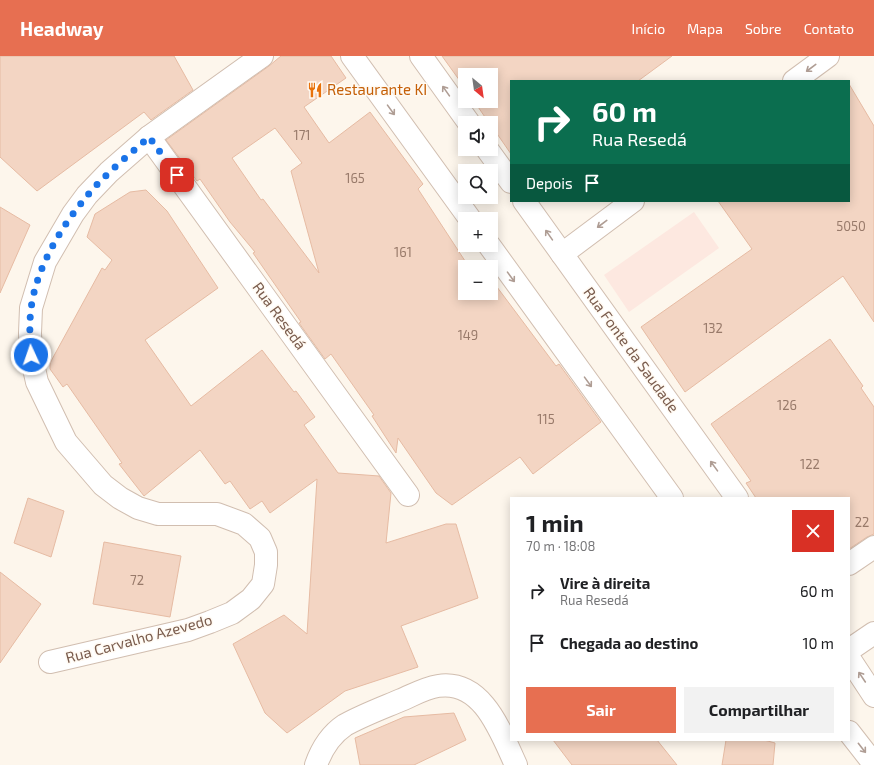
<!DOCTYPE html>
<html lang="pt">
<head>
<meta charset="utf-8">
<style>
	body { margin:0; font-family:"Exo 2",sans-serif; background:#f2f2f2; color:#202124; height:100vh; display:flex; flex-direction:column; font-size:15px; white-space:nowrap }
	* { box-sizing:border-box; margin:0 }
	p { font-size:13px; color:#757577 }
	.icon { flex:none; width:22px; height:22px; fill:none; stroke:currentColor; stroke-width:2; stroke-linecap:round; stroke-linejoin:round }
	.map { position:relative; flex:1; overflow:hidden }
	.drawer { position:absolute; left:510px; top:441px; width:340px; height:244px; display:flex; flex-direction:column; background:#fff; border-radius:0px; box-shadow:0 2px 10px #0003 }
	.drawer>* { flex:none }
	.top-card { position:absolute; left:510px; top:24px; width:340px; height:122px; border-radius:0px; box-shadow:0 2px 10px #0003; background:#0b6e4f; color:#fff; overflow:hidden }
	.needle { width:26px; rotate:151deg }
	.tools { position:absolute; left:458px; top:12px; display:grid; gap:8px }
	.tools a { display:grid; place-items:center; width:40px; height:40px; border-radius:0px; background:#fff; box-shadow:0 2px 10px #0003; font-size:20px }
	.pin { position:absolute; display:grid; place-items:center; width:34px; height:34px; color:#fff; margin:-17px; border-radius:8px; box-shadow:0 2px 6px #0006 }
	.me { position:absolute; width:44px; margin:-22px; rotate:357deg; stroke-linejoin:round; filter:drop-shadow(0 0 3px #0008) }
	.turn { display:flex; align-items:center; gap:14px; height:84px; padding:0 16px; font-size:18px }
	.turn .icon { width:52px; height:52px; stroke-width:2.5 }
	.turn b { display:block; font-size:28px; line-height:34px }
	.then { display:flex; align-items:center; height:38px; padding:0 16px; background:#0003; gap:8px; font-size:15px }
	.round { display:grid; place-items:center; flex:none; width:42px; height:42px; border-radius:0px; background:#f2f2f2 }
	.headline { display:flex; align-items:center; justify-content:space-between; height:68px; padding:0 16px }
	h1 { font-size:24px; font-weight:700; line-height:30px }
	.action { display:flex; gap:8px; margin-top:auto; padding:8px 16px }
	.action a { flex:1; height:46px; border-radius:0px; background:#e76f51; color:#fff; font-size:16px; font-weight:700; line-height:46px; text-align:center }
	.action a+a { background:#f2f2f2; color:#202124 }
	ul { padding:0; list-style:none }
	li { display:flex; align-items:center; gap:12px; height:52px; padding:0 16px }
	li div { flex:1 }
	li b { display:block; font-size:15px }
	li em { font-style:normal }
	header { display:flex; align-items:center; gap:24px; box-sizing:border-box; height:56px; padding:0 20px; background:#e76f51; color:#fff }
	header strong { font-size:19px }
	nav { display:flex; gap:22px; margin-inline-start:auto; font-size:14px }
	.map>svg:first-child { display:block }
	.commercial { fill:#fde8e0 }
	.building { fill:#f3d5c3; stroke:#e6bba3; fill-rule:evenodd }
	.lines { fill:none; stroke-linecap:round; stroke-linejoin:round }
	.minor-casing { stroke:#d1beb0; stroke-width:24 }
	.minor { stroke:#fff; stroke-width:22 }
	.oneway { stroke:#af9d94 }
	.route { stroke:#1a73e8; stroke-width:7; stroke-dasharray:0 12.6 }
	.labels { text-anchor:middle; stroke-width:3; stroke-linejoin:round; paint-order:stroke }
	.number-label { font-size:13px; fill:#987a6a }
	.food-label { font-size:15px; fill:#c56008; stroke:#fffaf3; text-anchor:start }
	.street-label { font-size:15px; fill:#7a5c4d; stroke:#fffaf3 }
</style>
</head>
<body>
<header>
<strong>Headway</strong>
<nav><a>Início</a><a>Mapa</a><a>Sobre</a><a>Contato</a></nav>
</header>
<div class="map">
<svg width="874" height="709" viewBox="0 0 874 709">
	<rect width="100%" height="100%" fill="#fdf6ec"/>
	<polygon class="commercial" points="694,156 719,192 629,256 604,219"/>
	<g class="building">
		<polygon points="0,0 174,0 193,34 151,64 144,56 37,135 0,101"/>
		<path d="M281 0H331L346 22 304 51 329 87 370 56 423 128 418 133 469 211H465V237H487L491 243V223L556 310 559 308 601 366 533 418 520 401 452 449 436 437 398 382 396 397 372 360 374 359 331 298 325 303 299 267 301 266 253 197 255 196 230 166 200 123 197 125 166 84 269 10ZM275 72 302 107 291 115 319 217 263 143 261 144 232 102Z"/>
		<polygon points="442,0 672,0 638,25 511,25 511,98 491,69 491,67 489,67 474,45 491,45 491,19 465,19 465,32"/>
		<polygon points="849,28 874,70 874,266 843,220 685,336 641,271 752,193 718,145 849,145"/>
		<polygon points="146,134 167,155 218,232 145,284 191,350 262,294 294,336 296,335 315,361 304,369 338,417 379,420 391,437 386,487 446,468 456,468 478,542 401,570 418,611 345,635 287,677 265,657 233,588 284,559 307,578 317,423 270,457 262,445 250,453 230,425 225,428 200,394 144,440 119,408 122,407 67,328 63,331 50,313 50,307 102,212 105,214 112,204 87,181 95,158 130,136"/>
		<polygon points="0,151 30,169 0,237"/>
		<polygon points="830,283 863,330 861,332 874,351 874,478 867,481 849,493 849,442 756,442 746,427 751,425 711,368"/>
		<polygon points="28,442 64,455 51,501 14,487"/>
		<polygon points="104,486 181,500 170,561 93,548"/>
		<polygon points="0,516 41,548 0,607"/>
		<polygon points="454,657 466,684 414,709 360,709 355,682 404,661"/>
		<polygon points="553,684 657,684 677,709 572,709"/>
		<polygon points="726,684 764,684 775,687 773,709 722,709"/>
	</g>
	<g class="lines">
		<defs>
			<g id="minor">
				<polyline points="352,0 470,163"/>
				<polyline points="421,0 469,67"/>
				<polyline points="794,25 828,0"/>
				<polyline points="149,81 408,439"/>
				<polyline points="487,93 511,126"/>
				<polyline points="524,145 737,442"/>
				<polyline points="489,189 672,442"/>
				<polyline points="562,198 633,145"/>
				<polyline points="849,508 874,491"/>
				<polyline points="849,594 874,577"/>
				<polyline points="849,602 874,640"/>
				<polyline points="50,606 188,574 210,566 232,557 251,543 263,528 266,509 266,496 260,482 244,468 217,458 158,458 138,452 120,442 103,429 66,386 37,326 31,299 30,277 31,252 45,206 73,158 87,139 109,116 149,81 262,0"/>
				<polyline points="849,676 874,708"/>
				<path d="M316 709C322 692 330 679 345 669 363 659 382 652 401 644 413 639 425 632 438 630 483 623 501 677 516 709"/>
			</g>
		</defs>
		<use href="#minor" class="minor-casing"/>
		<use href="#minor" class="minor"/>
	</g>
	<defs><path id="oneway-shaft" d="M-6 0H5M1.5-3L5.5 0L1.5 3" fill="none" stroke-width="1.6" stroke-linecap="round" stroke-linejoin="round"/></defs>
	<g class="oneway">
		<use href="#oneway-shaft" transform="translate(811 12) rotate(143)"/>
		<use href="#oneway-shaft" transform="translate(446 35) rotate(-125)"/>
		<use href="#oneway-shaft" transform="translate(391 54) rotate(54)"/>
		<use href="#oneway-shaft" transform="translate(602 168) rotate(143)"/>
		<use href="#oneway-shaft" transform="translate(549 179) rotate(-125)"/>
		<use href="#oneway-shaft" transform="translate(511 221) rotate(54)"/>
		<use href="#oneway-shaft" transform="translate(588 326) rotate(54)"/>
		<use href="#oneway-shaft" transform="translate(714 410) rotate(-126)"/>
		<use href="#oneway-shaft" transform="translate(862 621) rotate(-124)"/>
		<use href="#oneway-shaft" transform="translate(862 692) rotate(52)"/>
	</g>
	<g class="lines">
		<path class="route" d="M31 299C30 284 29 269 31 253 36 212 61 171 87 140 105 118 128 100 149 81L177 119"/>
	</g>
	<defs>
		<symbol id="restaurant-bare" viewBox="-9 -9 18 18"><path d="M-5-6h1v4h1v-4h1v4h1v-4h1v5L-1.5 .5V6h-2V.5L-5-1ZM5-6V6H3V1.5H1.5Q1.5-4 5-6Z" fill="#e8710a" stroke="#fffaf3" stroke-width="2.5" paint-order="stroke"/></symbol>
	</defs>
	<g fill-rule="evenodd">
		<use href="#restaurant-bare" x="304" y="23" width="22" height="22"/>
	</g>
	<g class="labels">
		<g class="number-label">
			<text x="302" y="84">171</text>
			<text x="355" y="127">165</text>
			<text x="851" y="175">5050</text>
			<text x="403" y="201">161</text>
			<text x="713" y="277">132</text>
			<text x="468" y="284">149</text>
			<text x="787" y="354">126</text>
			<text x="546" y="368">115</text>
			<text x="810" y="413">122</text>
			<text x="862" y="471">22</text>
			<text x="137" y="529">72</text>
		</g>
		<g class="food-label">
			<text x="327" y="39">Restaurante KI</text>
		</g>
		<g class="street-label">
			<text transform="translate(279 260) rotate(54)" y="5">Rua Resedá</text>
			<text transform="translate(631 294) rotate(54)" y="5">Rua Fonte da Saudade</text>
			<text transform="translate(139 583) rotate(-15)" y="5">Rua Carvalho Azevedo</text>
		</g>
	</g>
</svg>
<div class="tools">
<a><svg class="needle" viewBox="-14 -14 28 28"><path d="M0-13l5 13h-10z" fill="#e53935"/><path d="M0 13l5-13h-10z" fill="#757577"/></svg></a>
<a><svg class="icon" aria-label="sound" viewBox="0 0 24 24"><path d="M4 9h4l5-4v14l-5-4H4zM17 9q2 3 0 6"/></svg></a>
<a><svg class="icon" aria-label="search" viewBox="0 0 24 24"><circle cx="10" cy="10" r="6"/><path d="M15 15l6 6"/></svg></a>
<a>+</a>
<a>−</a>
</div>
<div class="pin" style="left:177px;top:119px;background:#d93025"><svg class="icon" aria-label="arrive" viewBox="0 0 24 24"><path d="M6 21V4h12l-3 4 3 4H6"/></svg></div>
<svg class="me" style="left:31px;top:299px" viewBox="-20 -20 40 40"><circle r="17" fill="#1a73e8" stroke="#fff" stroke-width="3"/><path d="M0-11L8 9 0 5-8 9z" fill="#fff"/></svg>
<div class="top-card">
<div class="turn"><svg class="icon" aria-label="right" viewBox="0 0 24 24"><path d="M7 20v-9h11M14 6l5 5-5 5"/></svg><div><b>60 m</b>Rua Resedá</div></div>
<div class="then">Depois<svg class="icon" aria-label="arrive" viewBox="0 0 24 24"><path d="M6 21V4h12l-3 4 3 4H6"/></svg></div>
</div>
<section class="drawer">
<div class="headline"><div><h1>1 min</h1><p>70 m · 18:08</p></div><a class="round" style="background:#d93025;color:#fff"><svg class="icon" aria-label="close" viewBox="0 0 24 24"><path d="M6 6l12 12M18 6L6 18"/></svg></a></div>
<ul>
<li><svg class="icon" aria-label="right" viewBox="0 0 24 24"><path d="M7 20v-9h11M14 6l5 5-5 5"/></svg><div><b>Vire à direita</b><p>Rua Resedá</p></div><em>60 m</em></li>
<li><svg class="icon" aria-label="arrive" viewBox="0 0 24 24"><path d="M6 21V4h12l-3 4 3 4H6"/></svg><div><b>Chegada ao destino</b></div><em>10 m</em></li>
</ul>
<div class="action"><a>Sair</a><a>Compartilhar</a></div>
</section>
</div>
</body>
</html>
